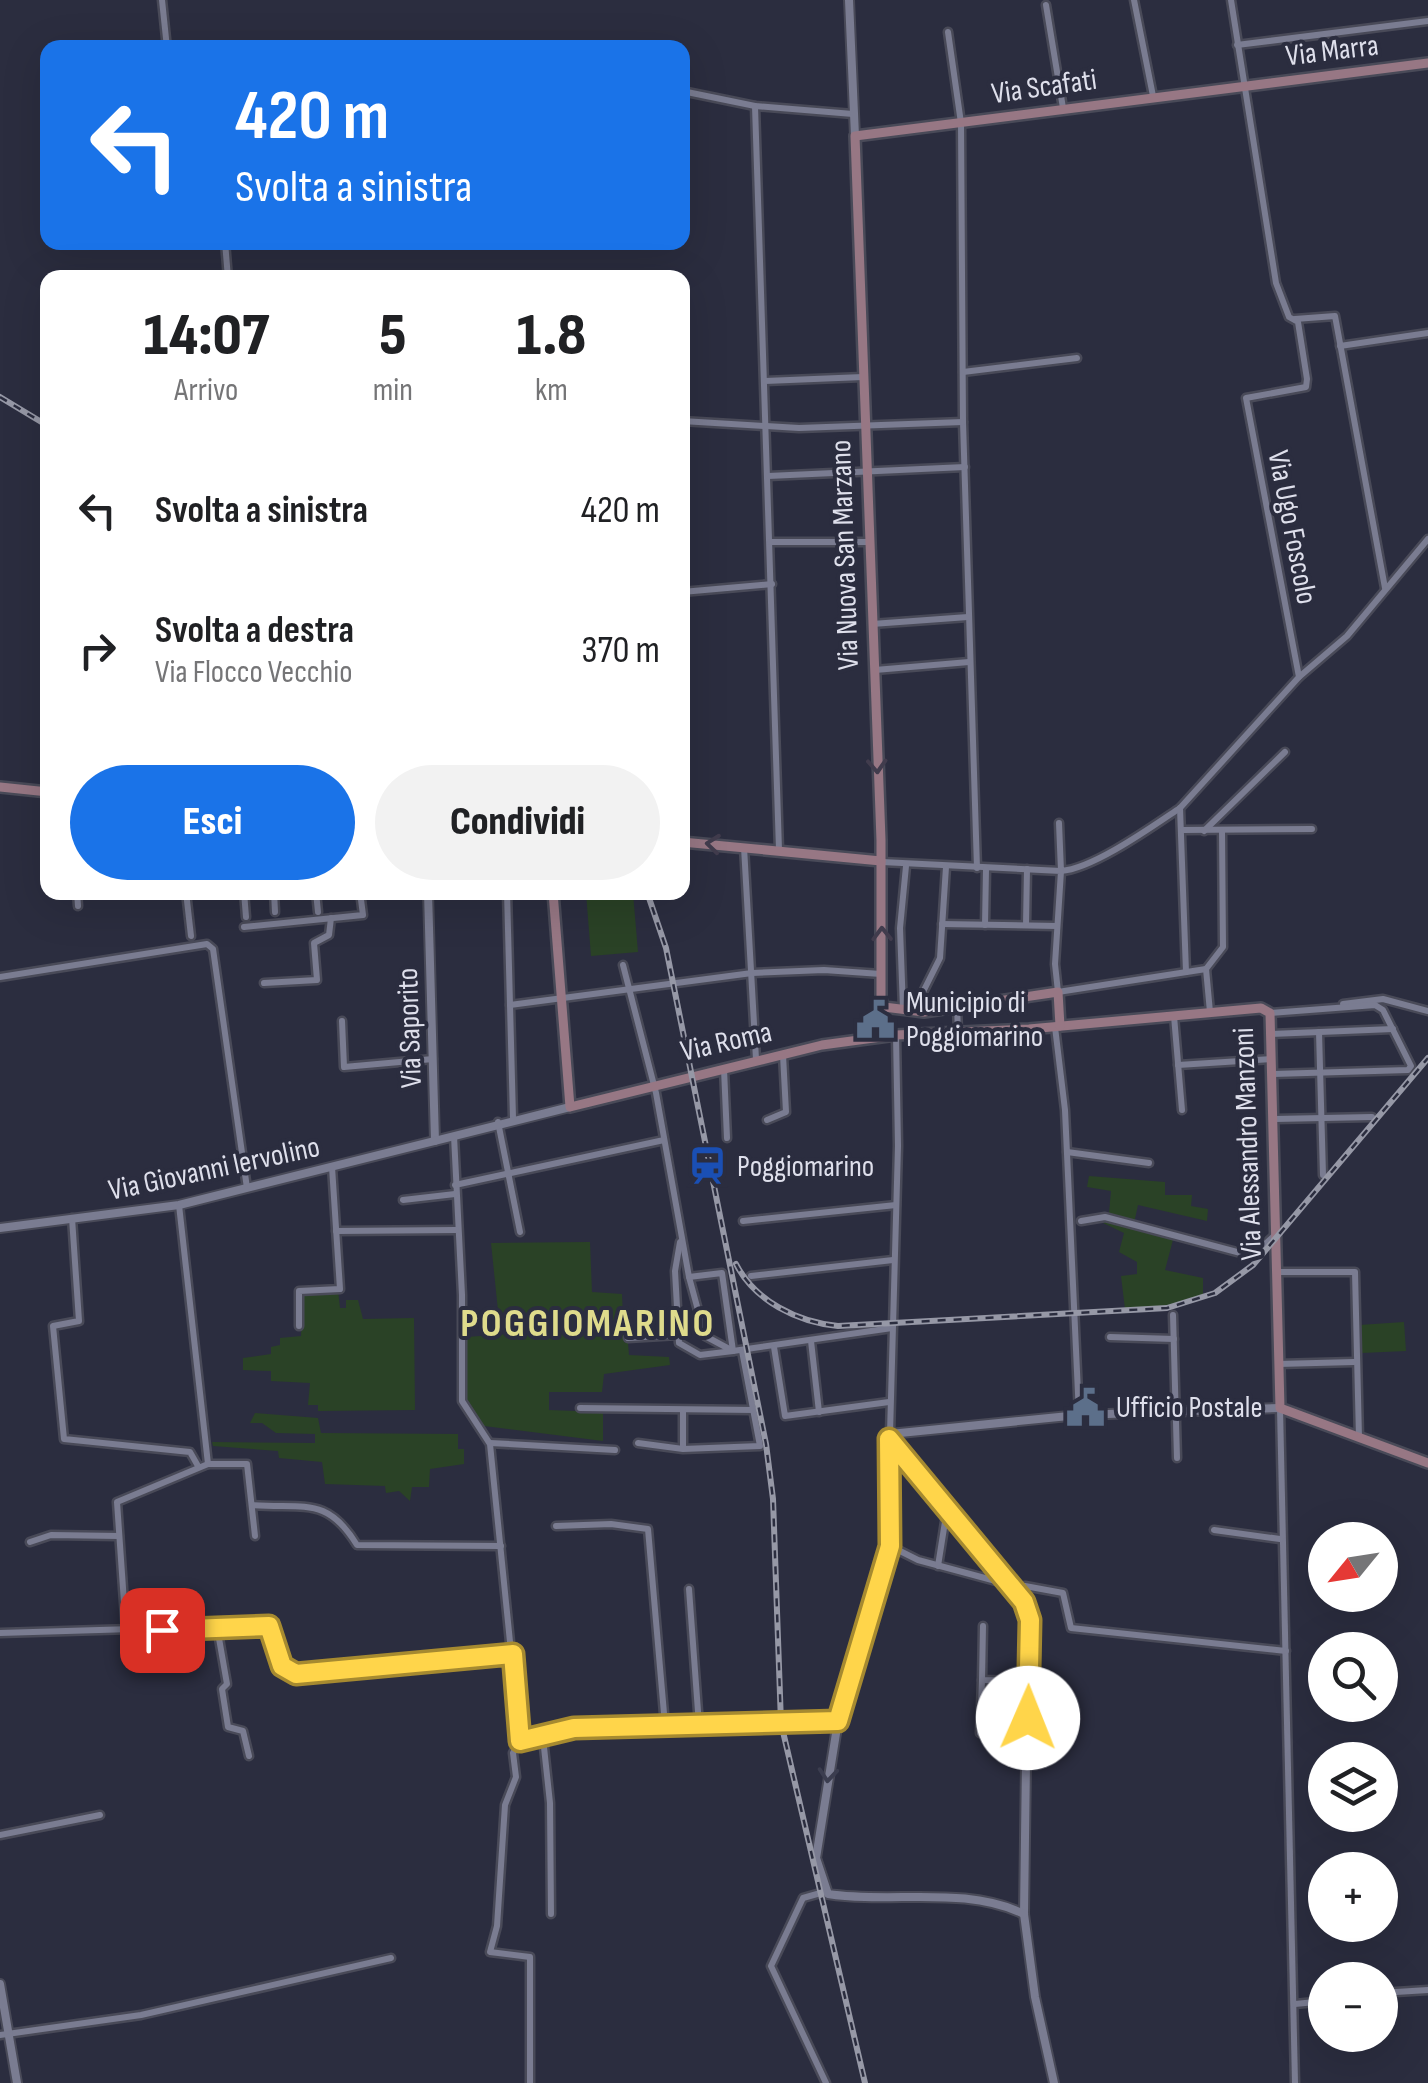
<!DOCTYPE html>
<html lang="it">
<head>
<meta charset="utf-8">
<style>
	body { margin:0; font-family:"Sofia Sans Condensed",sans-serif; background:#f2f2f2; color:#202124; height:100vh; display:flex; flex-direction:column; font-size:38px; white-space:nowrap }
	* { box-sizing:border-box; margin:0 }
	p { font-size:32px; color:#757577 }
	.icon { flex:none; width:55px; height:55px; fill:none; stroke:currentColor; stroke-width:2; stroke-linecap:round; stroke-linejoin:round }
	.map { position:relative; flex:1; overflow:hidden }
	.panel { position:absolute; left:40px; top:270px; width:650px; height:630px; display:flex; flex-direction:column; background:#fff; border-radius:20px; box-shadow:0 10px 40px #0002 }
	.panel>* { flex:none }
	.guide { position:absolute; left:40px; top:40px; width:650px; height:210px; border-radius:20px; box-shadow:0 10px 40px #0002; background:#1a73e8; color:#fff; overflow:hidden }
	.needle { width:65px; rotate:240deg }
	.buttons { position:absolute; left:1308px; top:1522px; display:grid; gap:20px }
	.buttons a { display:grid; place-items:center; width:90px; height:90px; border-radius:50%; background:#fff; box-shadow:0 10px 40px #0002; font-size:50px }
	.pin { position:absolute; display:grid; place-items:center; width:85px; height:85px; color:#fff; margin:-42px; border-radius:20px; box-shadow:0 5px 15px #0006 }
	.me { position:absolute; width:110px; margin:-55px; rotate:1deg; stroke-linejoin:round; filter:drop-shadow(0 0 8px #0008) }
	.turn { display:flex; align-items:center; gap:35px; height:210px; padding:0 30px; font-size:45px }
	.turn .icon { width:130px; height:130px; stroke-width:2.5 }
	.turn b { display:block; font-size:70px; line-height:85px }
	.eta { display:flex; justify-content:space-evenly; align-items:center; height:170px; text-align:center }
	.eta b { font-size:60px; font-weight:800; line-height:70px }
	.cta { display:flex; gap:20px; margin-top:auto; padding:20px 30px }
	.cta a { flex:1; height:115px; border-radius:60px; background:#1a73e8; color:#fff; font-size:40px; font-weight:800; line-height:115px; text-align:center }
	.cta a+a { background:#f2f2f2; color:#202124 }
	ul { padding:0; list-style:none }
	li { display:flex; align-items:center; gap:30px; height:140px; padding:0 30px }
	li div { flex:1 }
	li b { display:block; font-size:38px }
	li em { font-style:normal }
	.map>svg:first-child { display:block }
	.green { fill:#2a4226 }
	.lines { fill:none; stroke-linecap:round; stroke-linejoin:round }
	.minor-casing { stroke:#494a58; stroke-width:11 }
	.tertiary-casing { stroke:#494a58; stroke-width:12 }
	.secondary-casing { stroke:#494a58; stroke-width:14 }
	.minor { stroke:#7a7c91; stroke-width:6 }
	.tertiary { stroke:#7a7c91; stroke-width:8 }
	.secondary { stroke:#977784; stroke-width:9 }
	.rail-casing { stroke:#9698a6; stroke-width:6 }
	.rail { stroke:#2b2d3f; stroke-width:2.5; stroke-dasharray:8; stroke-linecap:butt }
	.oneway { stroke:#413c4d }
	.oneway2 { stroke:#3b3d4f }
	.route-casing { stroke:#a68a30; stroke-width:25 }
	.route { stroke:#ffd54a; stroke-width:18 }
	.labels { text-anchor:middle; stroke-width:8; stroke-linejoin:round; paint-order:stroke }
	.street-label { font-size:30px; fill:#dedfeb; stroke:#2b2d3f }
	.poi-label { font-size:30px; fill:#dedfeb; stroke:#2b2d3f; text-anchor:start }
	.district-label { font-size:40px; font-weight:bold; letter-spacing:2.5px; fill:#dfdb8c; stroke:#2b2d3f }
</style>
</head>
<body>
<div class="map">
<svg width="1428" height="2083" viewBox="0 0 1428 2083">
	<rect width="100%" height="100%" fill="#2b2d3f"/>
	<g class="green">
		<polygon points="586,893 633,893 638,952 591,956"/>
		<polygon points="1089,1176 1165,1182 1165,1195 1192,1195 1191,1206 1208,1209 1207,1221 1138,1205 1134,1223 1174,1236 1165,1270 1203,1278 1203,1296 1164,1307 1125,1309 1121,1276 1137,1274 1137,1262 1119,1252 1124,1233 1099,1221 1100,1217 1114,1220 1117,1216 1109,1213 1111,1191 1087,1187"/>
		<polygon points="590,1242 592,1292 622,1294 624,1342 628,1343 629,1355 669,1357 670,1365 604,1374 602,1392 549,1392 549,1410 603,1412 603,1441 484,1426 466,1405 467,1337 521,1333 520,1321 499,1320 491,1243"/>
		<polygon points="338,1290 340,1308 346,1308 346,1300 358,1300 363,1319 414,1318 415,1410 318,1411 318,1405 308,1405 310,1383 271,1381 271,1371 243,1370 243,1358 271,1354 271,1347 280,1345 280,1338 301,1336 302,1292"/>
		<polygon points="1404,1322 1406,1351 1361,1353 1359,1325"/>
		<polygon points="255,1413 318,1418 321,1433 458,1434 458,1449 464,1449 464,1464 430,1469 429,1487 412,1487 410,1501 399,1491 386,1493 385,1486 325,1484 322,1462 279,1458 278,1451 213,1446 212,1442 315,1443 315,1434 276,1433 262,1423 250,1423"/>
	</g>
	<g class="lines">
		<defs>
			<g id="minor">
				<polyline points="162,0 167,48"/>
				<polyline points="1134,0 1153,96"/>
				<polyline points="1046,5 1063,108"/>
				<polyline points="948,32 961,123 963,422 977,868"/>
				<polyline points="1237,45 1428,21"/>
				<polyline points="682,91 755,106 853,114"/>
				<polyline points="755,106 779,850"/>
				<polyline points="225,242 228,278"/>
				<polyline points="1295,319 1335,316 1385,588"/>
				<polyline points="1340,346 1428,333"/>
				<polyline points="963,372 1077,358"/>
				<polyline points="765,381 863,377"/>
				<polyline points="682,421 799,428 963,422"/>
				<polyline points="768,476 965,467"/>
				<polyline points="770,542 868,542"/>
				<polyline points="682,592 772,584"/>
				<polyline points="872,624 968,617"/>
				<polyline points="875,670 969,662"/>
				<polyline points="1299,677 1347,636 1428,539"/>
				<polyline points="1180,808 1186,972"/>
				<path d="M1059 823 1061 871C1093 869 1153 826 1180 808L1299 677 1246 398 1306 387 1307 379 1298 322 1289 317 1276 283 1231 0"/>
				<polyline points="1183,830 1312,829"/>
				<polyline points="1204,831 1285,752"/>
				<polyline points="744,847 756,1059"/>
				<polyline points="882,862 1061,871 1055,964 1058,992 1206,969 1223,947 1222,831"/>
				<polyline points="77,892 78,906"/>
				<polyline points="186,892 191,936"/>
				<polyline points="244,892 246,917"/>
				<polyline points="274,892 275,912"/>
				<polyline points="316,892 318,912"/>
				<polyline points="507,892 513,1118"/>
				<polyline points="942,924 1057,926"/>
				<polyline points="985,925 986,869"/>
				<polyline points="1026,925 1027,869"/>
				<polyline points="244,927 363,915 360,892"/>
				<polyline points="623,965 656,1093 689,1277 705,1336 733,1351 892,1328"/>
				<polyline points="1206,969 1210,1012"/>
				<polyline points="0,977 207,944 213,949 247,1188"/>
				<polyline points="264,983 317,980 314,943 329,935 331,918"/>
				<polyline points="1343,1004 1383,999 1428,1011"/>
				<polyline points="510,1005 752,973 824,970 881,974"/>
				<polyline points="957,1007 958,1032"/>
				<polyline points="903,1009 900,928 906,866"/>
				<polyline points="914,1010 940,958 946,867"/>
				<polyline points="1270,1013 1375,1005 1383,1010 1411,1066 1408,1070 1273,1074"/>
				<polyline points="1174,1016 1182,1110"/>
				<polyline points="342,1021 344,1067 433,1059"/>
				<polyline points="1055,1027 1065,1110 1079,1415"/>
				<polyline points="1319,1032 1323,1175"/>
				<polyline points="1271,1034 1393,1029"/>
				<polyline points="1178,1065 1272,1059"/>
				<polyline points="724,1069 727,1138"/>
				<polyline points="1275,1119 1372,1117"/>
				<polyline points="767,1120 786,1112 783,1055"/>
				<polyline points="498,1122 520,1232"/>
				<polyline points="454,1136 462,1295 462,1401 490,1444 520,1741"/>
				<polyline points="1067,1152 1149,1163"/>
				<polyline points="455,1185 664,1140"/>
				<polyline points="403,1200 455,1194"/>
				<polyline points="72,1218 79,1321 53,1326 64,1439 190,1452 198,1466"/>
				<polyline points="743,1221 896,1205"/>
				<polyline points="1081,1221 1105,1217 1252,1256 1275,1235"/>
				<polyline points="336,1231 456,1230"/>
				<polyline points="680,1242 675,1271 679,1343 700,1355 733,1351 722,1273 689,1277"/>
				<polyline points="1277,1272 1355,1272 1359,1438"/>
				<polyline points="751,1276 893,1260"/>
				<polyline points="1173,1315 1177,1458"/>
				<polyline points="299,1326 299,1291 340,1289 332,1167"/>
				<polyline points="1110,1337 1174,1339"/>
				<polyline points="628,1338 678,1335"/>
				<polyline points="811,1341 819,1412"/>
				<polyline points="774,1347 785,1416 889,1402"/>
				<polyline points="1278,1364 1354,1362"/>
				<polyline points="580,1408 754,1410"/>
				<polyline points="1280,1408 1295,2083"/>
				<polyline points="683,1410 683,1448"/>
				<polyline points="890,1434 898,1146 896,1035"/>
				<polyline points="490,1443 615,1450"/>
				<polyline points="638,1443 683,1449 760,1446 742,1351"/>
				<polyline points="208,1464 247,1464 255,1536"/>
				<path d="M252 1505C305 1509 327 1496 357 1545L501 1546"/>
				<polyline points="556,1526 611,1524 648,1529 665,1725"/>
				<polyline points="1214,1530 1280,1539"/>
				<polyline points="30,1542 51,1535 119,1536"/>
				<polyline points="890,1546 918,1560 1007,1584"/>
				<polyline points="938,1566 947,1509"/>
				<polyline points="689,1589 699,1725"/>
				<polyline points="1016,1592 1025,1586 1063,1593 1071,1628 1286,1651"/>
				<polyline points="983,1626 982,1680 1029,1681"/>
				<polyline points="217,1627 227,1684 222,1689 228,1727 243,1731 249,1756"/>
				<polyline points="126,1631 117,1502 208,1464 179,1205"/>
				<polyline points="0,1633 264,1625 273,1629 282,1666 296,1674 513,1654"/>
				<polyline points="980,1733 982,1680"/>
				<polyline points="543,1738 550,1803 551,1914"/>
				<polyline points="520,1741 513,1753 516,1777 505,1805 497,1926 490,1952 530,1957 530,2083"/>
				<polyline points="520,1741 574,1728 838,1721"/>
				<polyline points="0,1835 100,1815"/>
				<polyline points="824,1892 803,1898 771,1966 826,2083"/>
				<polyline points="1380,1993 1428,1990"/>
				<polyline points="1295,2004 1325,2001"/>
				<polyline points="0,2035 141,2015 391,1958"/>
			</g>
			<g id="tertiary">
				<polyline points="849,0 855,136"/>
				<polyline points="428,892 435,1141"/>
				<polyline points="0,1228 179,1205 570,1107"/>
				<polyline points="889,1439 1028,1610 1024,1914 1035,1997 1054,2083"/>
				<path d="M1024 1914C964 1885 892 1904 828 1894L816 1858 838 1721 890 1546 886 1453 890 1434 1079 1415 1280 1408"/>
				<polyline points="0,1984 17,2083"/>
			</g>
			<g id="secondary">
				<polyline points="0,787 48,792"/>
				<polyline points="682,842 881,861"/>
				<polyline points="553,892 570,1107 822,1045 896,1035 1029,1029 1261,1008 1270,1013 1280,1408 1428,1463"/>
				<polyline points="1060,1026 1058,992 924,1012 884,1007 881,999 881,840 855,136 1428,63"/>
			</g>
		</defs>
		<use href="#minor" class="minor-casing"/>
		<use href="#tertiary" class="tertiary-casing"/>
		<use href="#secondary" class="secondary-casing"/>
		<use href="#minor" class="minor"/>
		<use href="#tertiary" class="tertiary"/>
		<use href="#secondary" class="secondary"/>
		<defs>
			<g id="rail">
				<polyline points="0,397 48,426"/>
				<polyline points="647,892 666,948 766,1444 773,1499 781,1723 865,2083"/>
				<path d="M736 1264C755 1301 797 1322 838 1326L1167 1308 1215 1293 1253 1265 1428 1058"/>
			</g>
		</defs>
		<use href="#rail" class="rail-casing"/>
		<use href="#rail" class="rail"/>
	</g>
	<defs><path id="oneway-chevron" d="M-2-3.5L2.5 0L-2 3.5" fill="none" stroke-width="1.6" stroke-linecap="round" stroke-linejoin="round" transform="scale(2.5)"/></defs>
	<g class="oneway">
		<use href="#oneway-chevron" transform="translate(877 766) rotate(87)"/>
		<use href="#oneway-chevron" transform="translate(713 844) rotate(-174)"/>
		<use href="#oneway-chevron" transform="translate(882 934) rotate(-91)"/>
	</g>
	<use class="oneway2" href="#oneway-chevron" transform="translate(828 1775) rotate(95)"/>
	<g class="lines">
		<defs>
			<polyline id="route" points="162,1630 269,1626 282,1666 296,1674 513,1654 520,1741 574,1728 838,1721 890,1546 889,1439 1024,1602 1030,1620 1028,1718"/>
		</defs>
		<use href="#route" class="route-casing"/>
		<use href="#route" class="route"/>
	</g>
	<defs>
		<symbol id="civic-bare" viewBox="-9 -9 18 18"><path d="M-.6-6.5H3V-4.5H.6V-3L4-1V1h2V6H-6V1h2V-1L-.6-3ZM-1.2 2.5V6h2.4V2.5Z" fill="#5c6f8a" stroke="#2b2d3f" stroke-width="2.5" paint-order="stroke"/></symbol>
		<symbol id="station-bare" viewBox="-9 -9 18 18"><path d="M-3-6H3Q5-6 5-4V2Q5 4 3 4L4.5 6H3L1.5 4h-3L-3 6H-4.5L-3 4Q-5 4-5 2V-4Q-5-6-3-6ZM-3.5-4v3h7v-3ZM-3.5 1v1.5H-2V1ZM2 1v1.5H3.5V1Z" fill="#1a4fb4" stroke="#2b2d3f" stroke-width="2.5" paint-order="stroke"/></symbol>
	</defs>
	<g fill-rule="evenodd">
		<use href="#civic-bare" x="848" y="992" width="55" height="55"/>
		<use href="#station-bare" x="680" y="1138" width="55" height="55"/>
		<use href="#civic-bare" x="1058" y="1380" width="55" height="55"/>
	</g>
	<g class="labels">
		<g class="street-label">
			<text transform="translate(1332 50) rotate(-7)" y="10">Via Marra</text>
			<text transform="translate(1044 86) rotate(-8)" y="10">Via Scafati</text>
			<text transform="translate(1293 527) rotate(79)" y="10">Via Ugo Foscolo</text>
			<text transform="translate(844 555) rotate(-92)" y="10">Via Nuova San Marzano</text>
			<text transform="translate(409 1028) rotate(-92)" y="10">Via Saporito</text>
			<text transform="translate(726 1041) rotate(-13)" y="10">Via Roma</text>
			<text transform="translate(1247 1144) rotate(-92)" y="10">Via Alessandro Manzoni</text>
			<text transform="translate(214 1168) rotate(-12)" y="10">Via Giovanni Iervolino</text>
		</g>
		<g class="poi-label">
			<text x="906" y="1012">Municipio di<tspan x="906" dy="34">Poggiomarino</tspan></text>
			<text x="737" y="1176">Poggiomarino</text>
			<text x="1116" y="1417">Ufficio Postale</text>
		</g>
		<g class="district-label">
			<text x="588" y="1336">POGGIOMARINO</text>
		</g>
	</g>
</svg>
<div class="buttons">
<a><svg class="needle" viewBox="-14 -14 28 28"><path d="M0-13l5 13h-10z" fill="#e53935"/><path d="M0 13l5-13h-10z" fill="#757577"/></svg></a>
<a><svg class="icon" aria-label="search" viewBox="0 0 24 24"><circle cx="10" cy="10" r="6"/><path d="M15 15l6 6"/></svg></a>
<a><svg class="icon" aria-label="layers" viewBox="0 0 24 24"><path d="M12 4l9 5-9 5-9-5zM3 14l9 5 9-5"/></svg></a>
<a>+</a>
<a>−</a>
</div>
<div class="pin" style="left:162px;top:1630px;background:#d93025"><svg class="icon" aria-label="arrive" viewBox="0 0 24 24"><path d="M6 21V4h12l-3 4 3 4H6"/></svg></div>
<svg class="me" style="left:1028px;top:1718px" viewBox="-20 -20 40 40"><circle r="19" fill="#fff"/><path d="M0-13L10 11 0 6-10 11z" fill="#ffd54a"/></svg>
<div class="guide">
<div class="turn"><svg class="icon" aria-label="left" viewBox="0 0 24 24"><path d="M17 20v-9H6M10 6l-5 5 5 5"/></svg><div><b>420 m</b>Svolta a sinistra</div></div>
</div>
<section class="panel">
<div class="eta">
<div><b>14:07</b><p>Arrivo</p></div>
<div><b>5</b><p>min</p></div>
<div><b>1.8</b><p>km</p></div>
</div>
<ul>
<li><svg class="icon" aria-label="left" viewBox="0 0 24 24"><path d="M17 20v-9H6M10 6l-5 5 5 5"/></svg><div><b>Svolta a sinistra</b></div><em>420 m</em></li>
<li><svg class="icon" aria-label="right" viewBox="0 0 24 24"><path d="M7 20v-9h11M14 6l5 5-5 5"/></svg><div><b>Svolta a destra</b><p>Via Flocco Vecchio</p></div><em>370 m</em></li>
</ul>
<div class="cta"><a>Esci</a><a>Condividi</a></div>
</section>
</div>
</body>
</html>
